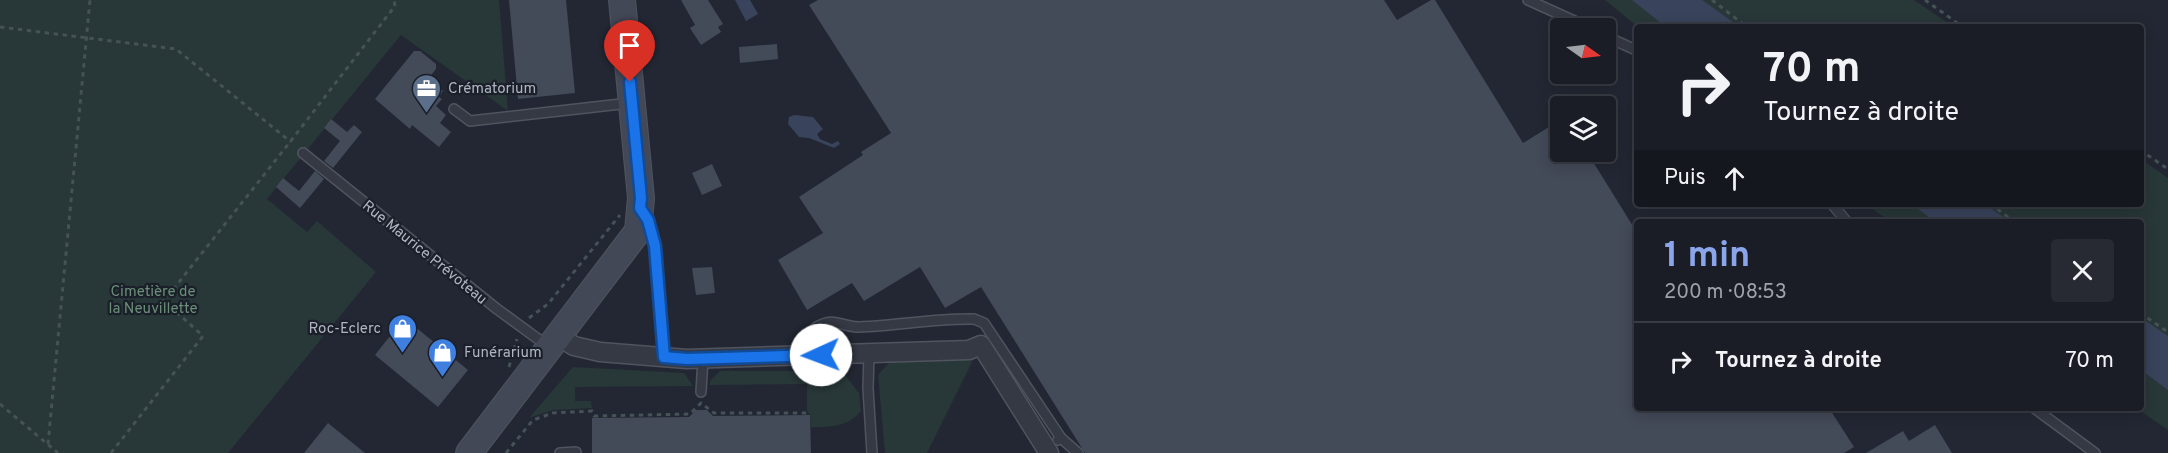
<!DOCTYPE html>
<html lang="fr">
<head>
<meta charset="utf-8">
<style>
	body { margin:0; font-family:Overpass,sans-serif; background:#272a32; color:#f1f3f6; height:100vh; display:flex; flex-direction:column; font-size:22px; white-space:nowrap }
	* { box-sizing:border-box; margin:0 }
	p { font-size:20px; color:#9fa2a7 }
	.icon { flex:none; width:33px; height:33px; fill:none; stroke:currentColor; stroke-width:2; stroke-linecap:round; stroke-linejoin:round }
	.map { position:relative; flex:1; overflow:hidden }
	.sheet { position:absolute; left:1634px; top:219px; width:510px; height:192px; display:flex; flex-direction:column; background:#1a1d26; border-radius:6px; box-shadow:0 3px 15px #0003,0 0 0 2px #383b43 }
	.sheet>* { flex:none }
	.banner { position:absolute; left:1634px; top:24px; width:510px; height:183px; border-radius:6px; box-shadow:0 3px 15px #0003,0 0 0 2px #383b43; background:#1a1d26; color:#f1f3f6; overflow:hidden }
	.needle { width:39px; rotate:104deg }
	.buttons { position:absolute; left:1550px; top:18px; display:grid; gap:12px }
	.buttons a { display:grid; place-items:center; width:66px; height:66px; border-radius:6px; background:#1a1d26; box-shadow:0 3px 15px #0003,0 0 0 2px #383b43; font-size:30px }
	.pin { position:absolute; display:grid; place-items:center; width:51px; height:51px; color:#fff; margin:-62px -26px; border-radius:50% 50% 50% 0; rotate:-45deg; box-shadow:0 0 6px #0007 }
	.pin .icon { rotate:45deg }
	.me { position:absolute; width:66px; margin:-33px; rotate:268deg; stroke-linejoin:round; filter:drop-shadow(0 0 4px #0008) }
	.turn { display:flex; align-items:center; gap:21px; height:126px; padding:0 30px; font-size:27px }
	.turn .icon { width:78px; height:78px; stroke-width:2.5 }
	.turn b { display:block; font-size:42px; line-height:51px }
	.then { display:flex; align-items:center; height:57px; padding:0 30px; background:#0003; gap:12px; font-size:22px }
	.round { display:grid; place-items:center; flex:none; width:63px; height:63px; border-radius:6px; background:#272a32 }
	.head { display:flex; align-items:center; justify-content:space-between; height:102px; padding:0 30px }
	h1 { font-size:36px; font-weight:700; line-height:45px; color:#8ba5ea }
	ul { padding:0; list-style:none }
	li { display:flex; align-items:center; gap:18px; height:78px; padding:0 30px; border-top:2px solid #383b43 }
	li div { flex:1 }
	li b { display:block; font-size:22px }
	li em { font-style:normal }
	.map>svg:first-child { display:block }
	.green { fill:#283738 }
	.water { fill:#39435b }
	.building { fill:#434a58 }
	.lines { fill:none; stroke-linecap:round; stroke-linejoin:round }
	.lane-casing { stroke:#4f545f; stroke-width:12 }
	.street-casing { stroke:#4f545f; stroke-width:21 }
	.secondary-casing { stroke:#4f545f; stroke-width:28 }
	.path { stroke:#455256; stroke-width:3; stroke-dasharray:4.5 4.5; stroke-linecap:butt }
	.lane { stroke:#353944; stroke-width:9 }
	.street { stroke:#353944; stroke-width:18 }
	.secondary { stroke:#434857; stroke-width:26 }
	.route-casing { stroke:#114b97; stroke-width:15 }
	.route { stroke:#1a73e8; stroke-width:10 }
	.labels { text-anchor:middle; stroke-width:4.5; stroke-linejoin:round; paint-order:stroke }
	.poi-label { font-size:15px; fill:#afb4c1; stroke:#1a1f29; text-anchor:start }
	.street-label { font-size:15px; fill:#afb4c1; stroke:#1a1f29 }
	.park-label { font-size:15px; fill:#6a8e77; stroke:#1a1f29 }
</style>
</head>
<body>
<div class="map">
<svg width="2168" height="453" viewBox="0 0 2168 453">
	<rect width="100%" height="100%" fill="#222733"/>
	<g class="green">
		<polygon points="0,0 499,0 508,111 401,35 267,199 307,232 317,221 376,272 228,453 0,453"/>
		<polygon points="1605,0 1914,0 1954,27 1638,27"/>
		<polygon points="2141,159 2168,178 2168,430 2136,408 2140,408 2140,222 1890,222 1866,204 2140,204"/>
		<polygon points="894,357 974,358 927,453 885,453 878,375"/>
		<polygon points="573,367 684,373 693,386 575,387 575,401 591,401 592,408 553,410 529,418"/>
		<path d="M720 371H842L859 393 861 411C848 427 830 427 811 427L810 415 807 411V384L709 385 711 380Z"/>
	</g>
	<g class="water">
		<polygon points="735,0 750,0 758,14 746,21"/>
		<polygon points="1632,0 1702,0 1740,27 1666,27"/>
		<polygon points="794,115 813,117 823,129 817,134 820,139 832,144 838,141 840,144 834,148 809,138 799,137 788,124 789,117"/>
		<polygon points="1911,204 1985,204 2010,222 1936,222"/>
		<polygon points="2140,317 2168,336 2168,390 2141,370"/>
	</g>
	<g class="building">
		<polygon points="509,0 566,0 575,93 518,99"/>
		<polygon points="681,0 708,0 723,24 718,27 721,32 701,45 690,28 695,25"/>
		<polygon points="818,0 1384,0 1397,20 1431,0 1435,0 1523,143 1560,120 1560,152 1587,152 1636,231 1636,408 1829,408 1854,447 1844,453 1085,453 981,287 945,308 920,267 864,301 852,283 807,310 778,260 823,233 799,197 863,155 861,152 891,133 809,5"/>
		<polygon points="777,44 778,59 740,63 739,47"/>
		<polygon points="414,51 420,51 436,64 436,69 428,79 443,91 439,97 442,99 436,106 446,115 440,123 451,132 439,147 412,125 410,129 375,99"/>
		<polygon points="331,119 347,132 354,125 362,132 333,168 324,161 340,141 324,128"/>
		<polygon points="712,164 722,186 702,195 692,173"/>
		<polygon points="315,171 324,179 300,208 276,187 283,178 299,191"/>
		<polygon points="712,267 715,293 696,295 692,268"/>
		<polygon points="401,322 410,329 413,325 468,370 438,407 375,355"/>
		<polygon points="696,410 707,410 713,416 810,415 811,453 592,453 592,418 689,417"/>
		<polygon points="328,423 365,453 304,453"/>
		<polygon points="1935,425 1952,453 1866,453 1903,431 1909,441"/>
	</g>
	<g class="lines">
		<defs>
			<g id="lane">
				<polyline points="1528,0 1590,28"/>
				<polyline points="1605,36 1636,50"/>
				<polyline points="454,109 470,121 630,103"/>
				<polyline points="303,153 497,309 549,347"/>
				<polyline points="1832,204 1847,222"/>
				<polyline points="648,220 655,245 664,357"/>
				<polyline points="869,353 868,388 872,453"/>
				<path d="M798 355C803 343 809 329 823 324 835 319 846 327 859 327 897 326 935 318 974 319L984 323 1061 438"/>
				<polyline points="701,392 703,358"/>
				<polyline points="2034,408 2095,453"/>
				<polyline points="1058,440 1061,438 1078,453"/>
				<polyline points="560,453 576,452"/>
			</g>
			<polyline id="street" points="558,336 574,346 600,352 687,359 969,350 981,345 1049,453"/>
			<polyline id="secondary" points="469,453 638,231 641,198 622,0"/>
		</defs>
		<use href="#lane" class="lane-casing"/>
		<use href="#street" class="street-casing"/>
		<use href="#secondary" class="secondary-casing"/>
		<g class="path">
			<polyline points="1712,0 1747,27"/>
			<polyline points="1925,0 1963,27"/>
			<polyline points="0,27 176,49 291,142"/>
			<polyline points="2140,150 2168,169"/>
			<polyline points="1990,204 2015,222"/>
			<polyline points="2140,313 2168,332"/>
			<polyline points="529,318 548,304 620,215"/>
			<polyline points="509,367 517,339"/>
			<polyline points="0,404 58,453"/>
			<polyline points="48,444 90,0"/>
			<polyline points="111,453 203,336 164,301 290,142 395,6 394,0"/>
			<polyline points="506,453 533,420 553,413 592,411 594,416 690,414 701,403 714,413 809,413"/>
		</g>
		<use href="#lane" class="lane"/>
		<use href="#street" class="street"/>
		<use href="#secondary" class="secondary"/>
	</g>
	<g class="lines">
		<defs>
			<polyline id="route" points="630,82 641,198 640,208 648,220 655,246 664,357 687,359 821,355"/>
		</defs>
		<use href="#route" class="route-casing"/>
		<use href="#route" class="route"/>
	</g>
	<defs>
		<symbol id="office-pin" viewBox="-11 -11 22 30"><path d="M0 17L-7.5 6A9.5 9.5 0 1 1 7.5 6Z" fill="#5c6f8a" stroke="#1a1f29"/><path d="M-6-3h4V-5.5h4V-3h4V5H-6ZM-1-4.5V-3h2v-1.5ZM-6 0V1H6V0Z" fill="#fff"/></symbol>
		<symbol id="shop-pin" viewBox="-11 -11 22 30"><path d="M0 17L-7.5 6A9.5 9.5 0 1 1 7.5 6Z" fill="#3f7fe0" stroke="#1a1f29"/><path d="M-5-2.5h2.3a2.7 3.5 0 0 1 5.4 0H5L5.5 6h-11ZM-1.5-2.5h3a1.5 2.3 0 0 0-3 0Z" fill="#fff"/></symbol>
	</defs>
	<g fill-rule="evenodd">
		<use href="#office-pin" x="410" y="72" width="33" height="45"/>
		<use href="#shop-pin" x="386" y="312" width="33" height="45"/>
		<use href="#shop-pin" x="426" y="336" width="33" height="45"/>
	</g>
	<g class="labels">
		<g class="poi-label">
			<text x="448" y="93">Crématorium</text>
			<text x="381" y="333" text-anchor="end">Roc-Eclerc</text>
			<text x="464" y="357">Funérarium</text>
		</g>
		<g class="street-label">
			<text transform="translate(425 252) rotate(39)" y="5">Rue Maurice Prévoteau</text>
		</g>
		<g class="park-label">
			<text x="153" y="296">Cimetière de<tspan x="153" dy="17">la Neuvillette</tspan></text>
		</g>
	</g>
</svg>
<div class="buttons">
<a><svg class="needle" viewBox="-14 -14 28 28"><path d="M0-13l5 13h-10z" fill="#e53935"/><path d="M0 13l5-13h-10z" fill="#9fa2a7"/></svg></a>
<a><svg class="icon" aria-label="layers" viewBox="0 0 24 24"><path d="M12 4l9 5-9 5-9-5zM3 14l9 5 9-5"/></svg></a>
</div>
<div class="pin" style="left:630px;top:82px;background:#d93025"><svg class="icon" aria-label="arrive" viewBox="0 0 24 24"><path d="M6 21V4h12l-3 4 3 4H6"/></svg></div>
<svg class="me" style="left:821px;top:355px" viewBox="-20 -20 40 40"><circle r="19" fill="#fff"/><path d="M0-13L10 11 0 6-10 11z" fill="#1a73e8"/></svg>
<div class="banner">
<div class="turn"><svg class="icon" aria-label="right" viewBox="0 0 24 24"><path d="M7 20v-9h11M14 6l5 5-5 5"/></svg><div><b>70 m</b>Tournez à droite</div></div>
<div class="then">Puis<svg class="icon" aria-label="ahead" viewBox="0 0 24 24"><path d="M12 20V5M6 11l6-6 6 6"/></svg></div>
</div>
<section class="sheet">
<div class="head"><div><h1>1 min</h1><p>200 m · 08:53</p></div><a class="round"><svg class="icon" aria-label="close" viewBox="0 0 24 24"><path d="M6 6l12 12M18 6L6 18"/></svg></a></div>
<ul>
<li><svg class="icon" aria-label="right" viewBox="0 0 24 24"><path d="M7 20v-9h11M14 6l5 5-5 5"/></svg><div><b>Tournez à droite</b></div><em>70 m</em></li>
</ul>
</section>
</div>
</body>
</html>
